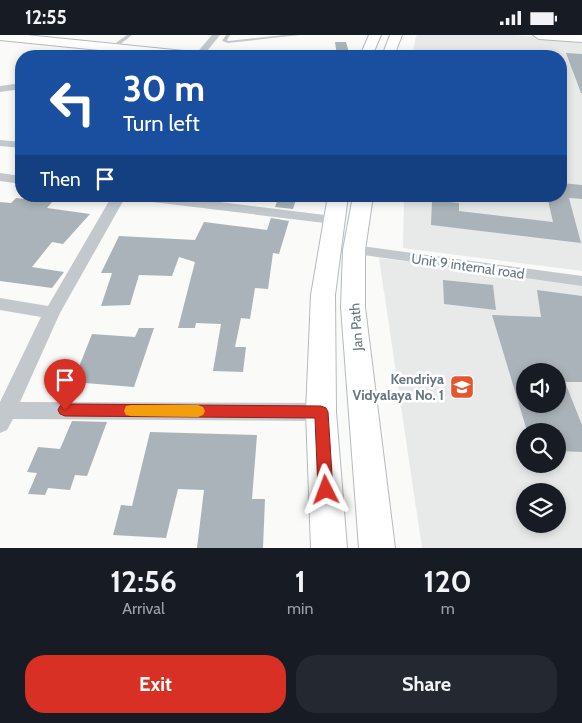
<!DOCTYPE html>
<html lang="en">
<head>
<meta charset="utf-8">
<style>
	body { margin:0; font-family:Cabin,sans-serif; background:#242831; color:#f1f3f6; height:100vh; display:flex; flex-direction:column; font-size:19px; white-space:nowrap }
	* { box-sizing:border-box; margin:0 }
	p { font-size:16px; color:#9ea1a6 }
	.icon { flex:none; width:28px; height:28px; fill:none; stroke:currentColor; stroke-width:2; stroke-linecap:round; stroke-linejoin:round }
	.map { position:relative; height:513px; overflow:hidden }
	.drawer { display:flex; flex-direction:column; background:#171b24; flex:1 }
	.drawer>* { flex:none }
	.banner { position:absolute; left:15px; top:15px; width:552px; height:152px; border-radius:20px; box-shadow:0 2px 8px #0003; background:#1a4fa0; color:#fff; overflow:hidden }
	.fabs { position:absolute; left:516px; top:328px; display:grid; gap:10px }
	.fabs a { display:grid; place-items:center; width:50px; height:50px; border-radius:50%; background:#171b24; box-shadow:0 2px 8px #0003; font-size:25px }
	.pin { position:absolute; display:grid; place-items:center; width:42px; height:42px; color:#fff; margin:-51px -21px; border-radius:50% 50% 50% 0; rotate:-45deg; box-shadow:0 0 5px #0007 }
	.pin .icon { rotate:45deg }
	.me { position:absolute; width:55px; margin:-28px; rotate:357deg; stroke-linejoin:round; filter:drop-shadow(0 0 4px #0008) }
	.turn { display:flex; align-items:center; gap:18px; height:105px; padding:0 25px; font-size:22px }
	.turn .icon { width:65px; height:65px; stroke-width:2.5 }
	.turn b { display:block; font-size:35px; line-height:42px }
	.then { display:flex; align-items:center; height:48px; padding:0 25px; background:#0003; gap:10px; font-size:19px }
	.eta { display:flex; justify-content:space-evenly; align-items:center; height:85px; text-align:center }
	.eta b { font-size:30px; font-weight:700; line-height:35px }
	.primary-button { display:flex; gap:10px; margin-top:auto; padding:10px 25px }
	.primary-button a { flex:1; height:58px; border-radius:20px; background:#d93025; color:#fff; font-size:20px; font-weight:700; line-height:58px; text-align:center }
	.primary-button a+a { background:#242831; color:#f1f3f6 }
	.status { display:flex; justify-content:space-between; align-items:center; height:35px; padding:0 25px; background:#171b24; direction:ltr }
	.status svg { height:14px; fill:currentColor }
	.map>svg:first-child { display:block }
	.built { fill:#e8e9e9; fill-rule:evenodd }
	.building { fill:#aab3b9; fill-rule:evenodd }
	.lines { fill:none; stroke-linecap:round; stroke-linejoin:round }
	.secondary-casing { stroke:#b3babf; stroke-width:2 }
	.lane { fill:#c3c8cc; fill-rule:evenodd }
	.street { fill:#c3c8cc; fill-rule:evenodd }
	.secondary { fill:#fff; fill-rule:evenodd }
	.route { fill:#d93025; stroke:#8d1f18 }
	.slow { fill:#f59e0b }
	.labels { text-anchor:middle; stroke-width:5; stroke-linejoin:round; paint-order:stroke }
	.street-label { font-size:14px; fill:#657683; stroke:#fff }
	.poi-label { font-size:14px; font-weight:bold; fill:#657683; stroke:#fff; text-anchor:end }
</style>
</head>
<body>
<div class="status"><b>12:55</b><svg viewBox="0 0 49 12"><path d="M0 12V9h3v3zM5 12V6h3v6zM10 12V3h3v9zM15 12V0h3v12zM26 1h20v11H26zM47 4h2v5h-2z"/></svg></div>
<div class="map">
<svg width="582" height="513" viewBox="0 0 582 513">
	<rect width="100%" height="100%" fill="#fafaf8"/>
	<g class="built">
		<polygon points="513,0 582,4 582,236 403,213 404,161 561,161 561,21 412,21 416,1 418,0"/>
		<path d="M379 223 582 249V513H422ZM525 336H558V369H525ZM525 396H558V429H525ZM525 456H558V489H525Z"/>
	</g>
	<g class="building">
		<polygon points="335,7 346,7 350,21 337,21"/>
		<polygon points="566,18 582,19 582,58 581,58"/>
		<polygon points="561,148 582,150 582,164 569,163 581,208 431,190 432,165 459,168 459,176 553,187 547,161 561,161"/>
		<polygon points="279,161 297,161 293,174 275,172"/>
		<polygon points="16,163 52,167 47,173 90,179 63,209 52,207 32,232 64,237 52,253 0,246 0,167 11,168"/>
		<polygon points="271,183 289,186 279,219 273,218 268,254 255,253 250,284 241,283 235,312 246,312 243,337 213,336 221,289 196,288 195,293 178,293 195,227 179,222 172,241 139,240 130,270 101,271 112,238 101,238 119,201 195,205 204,187 267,195"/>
		<polygon points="443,245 493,250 496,275 444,269"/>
		<path d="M537 255 582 261V347H565L582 390V417L558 416V396H527L492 280 541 282ZM525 336H558V369H525Z"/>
		<polygon points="139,293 154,293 134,352 73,347 92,299 135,302"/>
		<polygon points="72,386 107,387 87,441 75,440 70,455 48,453 45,460 28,459 37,438 27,437 38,412 60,414"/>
		<polygon points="150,397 257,400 252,464 265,464 263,513 197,513 204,455 178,454 166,503 113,500 121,470 132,471"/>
	</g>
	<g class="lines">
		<defs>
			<g id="secondary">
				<polygon points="0,0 26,0 194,17 201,21 159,21 0,5"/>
				<polygon points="369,0 381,0 372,21 360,21"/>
				<polygon points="390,0 402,0 394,21 382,21"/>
				<polygon points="533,0 582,0 582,7 539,4"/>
				<polygon points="328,161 348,161 335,260 336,377 347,513 311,513 306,377 311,260"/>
				<polygon points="353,161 373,161 365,215 365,272 395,513 359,513 341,272 343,215"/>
			</g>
		</defs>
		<use href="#secondary" class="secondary-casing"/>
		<g class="lane">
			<polygon points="127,0 132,0 114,14 110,14 110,12"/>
			<polygon points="226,0 230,0 227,5 228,6 284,0 300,0 228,8 222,6"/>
		</g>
		<g class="street">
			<polygon points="212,0 220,0 203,21 194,21"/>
			<polygon points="21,48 21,54 0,57 0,51"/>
			<polygon points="0,105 21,107 21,113 0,111"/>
			<polygon points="0,138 21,141 21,149 0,146"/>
			<polygon points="112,161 126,161 60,278 20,367 321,368 328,371 331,377 328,383 321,386 13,384 7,395 0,398 0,367 41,282 0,275 0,263 48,271"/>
			<polygon points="130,161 171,161 333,181 340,185 333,189 136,165"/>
			<polygon points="354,210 582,241 582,251 349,218 347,215 349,212"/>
		</g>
		<use href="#secondary" class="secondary"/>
	</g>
	<polygon class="route" points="65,369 321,371 326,373 328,377 333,455 331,460 326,462 320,460 318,455 315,383 65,381 60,379 58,375 60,371"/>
	<polygon class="slow" points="131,370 198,370 203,372 205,376 203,380 198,382 131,381 126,380 124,376 126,371"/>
	<defs>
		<symbol id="school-square" viewBox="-11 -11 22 22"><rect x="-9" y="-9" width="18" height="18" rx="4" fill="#e4572e" stroke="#fff"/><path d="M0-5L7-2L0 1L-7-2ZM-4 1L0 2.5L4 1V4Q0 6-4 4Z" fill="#fff"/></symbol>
	</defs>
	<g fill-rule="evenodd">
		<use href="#school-square" x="448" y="338" width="28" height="28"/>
	</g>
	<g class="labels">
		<g class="street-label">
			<text transform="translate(468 231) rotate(8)" y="5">Unit 9 internal road</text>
			<text transform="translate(356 292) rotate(-94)" y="5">Jan Path</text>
		</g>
		<g class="poi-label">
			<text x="444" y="349">Kendriya<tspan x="444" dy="16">Vidyalaya No. 1</tspan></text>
		</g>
	</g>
</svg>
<div class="fabs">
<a><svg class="icon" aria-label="sound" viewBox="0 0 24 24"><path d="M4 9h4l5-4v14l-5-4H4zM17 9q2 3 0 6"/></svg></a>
<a><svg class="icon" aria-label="search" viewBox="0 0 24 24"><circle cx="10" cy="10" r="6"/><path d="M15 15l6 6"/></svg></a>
<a><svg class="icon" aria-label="layers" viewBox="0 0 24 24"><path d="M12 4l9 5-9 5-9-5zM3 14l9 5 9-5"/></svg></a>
</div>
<div class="pin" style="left:65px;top:375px;background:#d93025"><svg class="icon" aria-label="arrive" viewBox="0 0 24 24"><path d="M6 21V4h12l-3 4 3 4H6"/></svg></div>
<svg class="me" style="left:326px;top:455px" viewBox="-20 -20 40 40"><path d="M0-17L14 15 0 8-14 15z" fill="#d93025" stroke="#fff" stroke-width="4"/></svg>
<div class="banner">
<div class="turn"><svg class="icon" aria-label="left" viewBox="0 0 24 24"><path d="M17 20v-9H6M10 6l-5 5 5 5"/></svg><div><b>30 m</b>Turn left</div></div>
<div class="then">Then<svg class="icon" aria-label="arrive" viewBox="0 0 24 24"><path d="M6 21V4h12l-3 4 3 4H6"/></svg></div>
</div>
</div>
<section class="drawer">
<div class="eta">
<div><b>12:56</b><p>Arrival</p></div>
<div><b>1</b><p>min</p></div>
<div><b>120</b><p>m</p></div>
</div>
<div class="primary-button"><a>Exit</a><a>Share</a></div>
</section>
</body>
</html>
